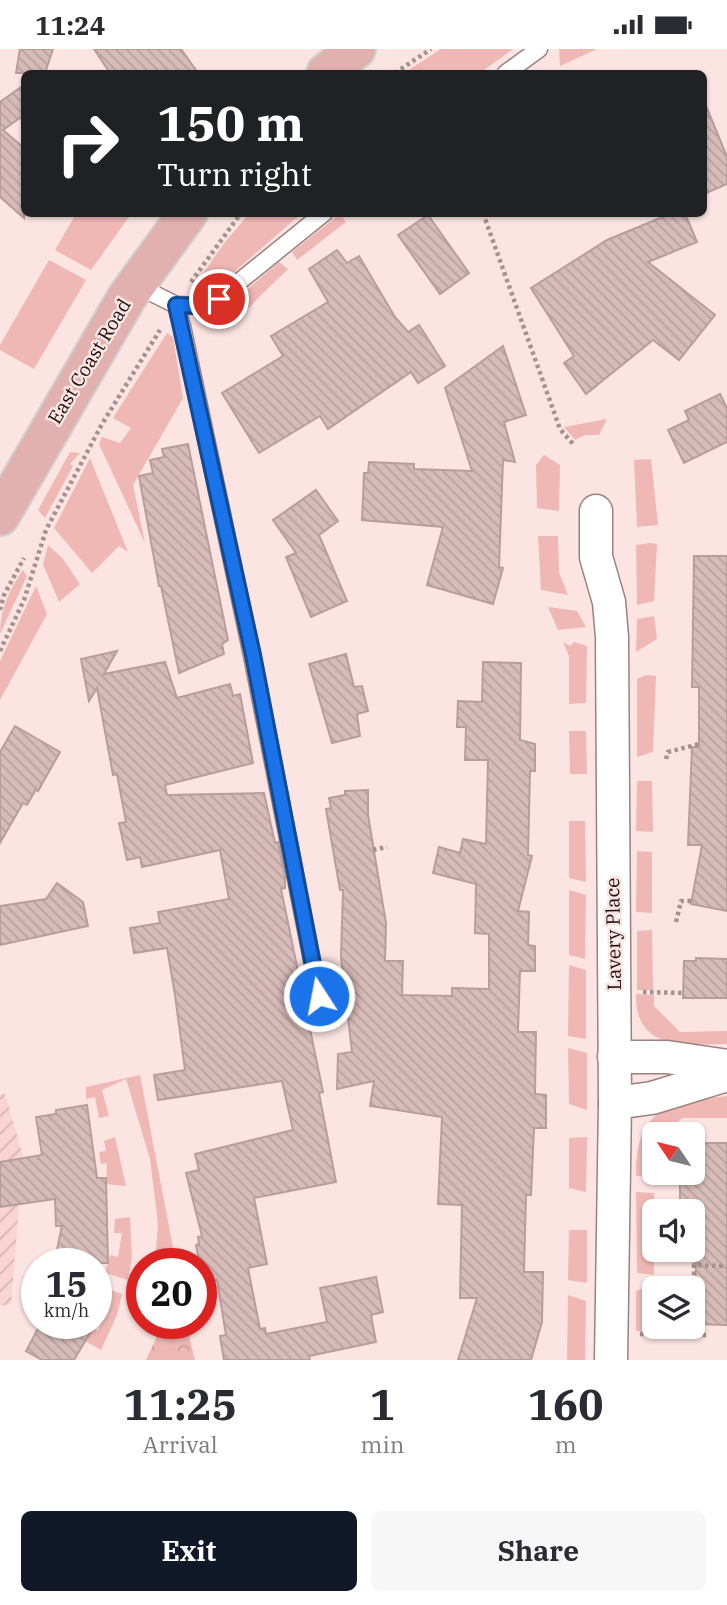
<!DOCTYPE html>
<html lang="en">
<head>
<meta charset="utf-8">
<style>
	body { margin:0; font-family:"IBM Plex Serif",serif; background:#f7f7f7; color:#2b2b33; height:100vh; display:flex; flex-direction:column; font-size:26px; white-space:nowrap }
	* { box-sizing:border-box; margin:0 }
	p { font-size:23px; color:#7c7c81 }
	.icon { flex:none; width:38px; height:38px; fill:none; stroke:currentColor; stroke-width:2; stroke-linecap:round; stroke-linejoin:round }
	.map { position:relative; height:1311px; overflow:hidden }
	.sheet { display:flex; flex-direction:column; background:#fff; flex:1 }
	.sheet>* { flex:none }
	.banner { position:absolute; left:21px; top:21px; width:686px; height:147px; border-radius:10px; box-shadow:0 2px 5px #0004; background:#202124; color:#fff; overflow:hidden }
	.needle { width:46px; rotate:305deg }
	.fabs { position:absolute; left:642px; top:1073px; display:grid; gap:14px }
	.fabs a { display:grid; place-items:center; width:63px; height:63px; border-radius:10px; background:#fff; box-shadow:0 2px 5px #0004; font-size:35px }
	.speed { position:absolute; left:21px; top:1199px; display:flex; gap:14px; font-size:35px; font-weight:700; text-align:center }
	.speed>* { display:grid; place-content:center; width:91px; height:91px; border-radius:50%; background:#fff; box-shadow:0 2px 5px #0004; line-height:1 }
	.speed small { font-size:18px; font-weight:400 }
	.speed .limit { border:10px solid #d22; background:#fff; color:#111 }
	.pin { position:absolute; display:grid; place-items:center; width:60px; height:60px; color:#fff; margin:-30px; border:4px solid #fff; border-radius:50%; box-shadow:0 2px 7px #0007 }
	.me { position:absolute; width:77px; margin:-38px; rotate:349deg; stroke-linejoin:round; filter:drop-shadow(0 0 5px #0008) }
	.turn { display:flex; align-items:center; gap:24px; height:147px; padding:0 21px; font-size:32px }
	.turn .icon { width:91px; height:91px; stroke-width:2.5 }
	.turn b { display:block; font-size:49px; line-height:60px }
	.eta { display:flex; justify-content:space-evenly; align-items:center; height:119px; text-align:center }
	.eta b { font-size:42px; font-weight:700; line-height:49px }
	.button { display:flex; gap:14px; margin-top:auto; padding:14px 21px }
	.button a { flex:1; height:80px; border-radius:10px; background:#111827; color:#fff; font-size:28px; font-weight:700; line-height:80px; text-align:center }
	.button a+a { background:#f7f7f7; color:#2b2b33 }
	.status { display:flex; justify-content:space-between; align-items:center; height:49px; padding:0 35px; background:#fff; direction:ltr }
	.status svg { height:19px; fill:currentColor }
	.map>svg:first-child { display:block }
	.industrial { fill:url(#industrial-furrows) }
	.grass { fill:#f0b8b5 }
	.park { fill:url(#park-crowns) }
	.building { fill:url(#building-back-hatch); stroke:#b89d9b; stroke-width:2 }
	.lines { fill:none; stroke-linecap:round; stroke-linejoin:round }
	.lane-casing { stroke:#9b8180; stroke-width:19 }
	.street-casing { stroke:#9b8180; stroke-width:35 }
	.primary-casing { stroke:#d1cfcf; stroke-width:42 }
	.path { stroke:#a49291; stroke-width:4.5; stroke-dasharray:3.5 3.5; stroke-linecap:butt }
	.lane { stroke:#fff; stroke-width:16 }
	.street { stroke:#fff; stroke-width:32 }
	.primary { stroke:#e1b0af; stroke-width:38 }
	.route-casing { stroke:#114b97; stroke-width:18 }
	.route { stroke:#1a73e8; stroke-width:12 }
	.labels { text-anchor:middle; stroke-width:5; stroke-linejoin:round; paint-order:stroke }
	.street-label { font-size:19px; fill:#19100f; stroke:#fce4e3 }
</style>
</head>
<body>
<div class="status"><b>11:24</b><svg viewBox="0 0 49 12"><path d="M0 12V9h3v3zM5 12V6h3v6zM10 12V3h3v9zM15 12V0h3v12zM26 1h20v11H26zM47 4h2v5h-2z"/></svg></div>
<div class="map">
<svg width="727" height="1311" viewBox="0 0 727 1311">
	<defs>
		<pattern id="industrial-furrows" width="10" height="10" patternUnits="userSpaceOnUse" patternTransform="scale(1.75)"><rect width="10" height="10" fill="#f9d4d1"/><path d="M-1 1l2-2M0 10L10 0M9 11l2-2" fill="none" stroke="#d5b5b2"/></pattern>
		<pattern id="park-crowns" width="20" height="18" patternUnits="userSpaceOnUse" patternTransform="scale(1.75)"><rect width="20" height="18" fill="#f0b8b5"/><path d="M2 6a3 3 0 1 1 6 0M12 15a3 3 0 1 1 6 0" fill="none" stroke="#cd9d9a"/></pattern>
		<pattern id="building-back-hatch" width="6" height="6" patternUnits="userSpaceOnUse" patternTransform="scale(1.75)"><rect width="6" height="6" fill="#d7bbb9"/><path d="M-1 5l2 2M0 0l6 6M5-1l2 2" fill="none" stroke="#b8a09e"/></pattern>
	</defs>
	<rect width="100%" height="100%" fill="#fce4e3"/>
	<polygon class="industrial" points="5,1045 23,1107 11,1255 0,1257 0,1046"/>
	<g class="grass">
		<polygon points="441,0 513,0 480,24 404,24"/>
		<polygon points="559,0 597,0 560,17"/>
		<polygon points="76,165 131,165 91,221 55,201"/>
		<polygon points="249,165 301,165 209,245 190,243 225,193"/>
		<polygon points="336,168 342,168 346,173 297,211 292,203"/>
		<polygon points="49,211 86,231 34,320 0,301 0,296"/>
		<polygon points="279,213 288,220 239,268 233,257 235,251"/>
		<polygon points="167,284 173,288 183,349 133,436 145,494 99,395 102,388 120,394 131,379 113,369"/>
		<polygon points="607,370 599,386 585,386 575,391 564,378"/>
		<polygon points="70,403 80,404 70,415 73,417 45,469 38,461"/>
		<polygon points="544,406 560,416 559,462 537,459 536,416"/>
		<polygon points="90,409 128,503 119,497 92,524 54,479"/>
		<polygon points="651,410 658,476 637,478 634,411"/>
		<polygon points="558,487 559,523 568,546 541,541 538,487"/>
		<polygon points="650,494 657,495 654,552 637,556 636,496"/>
		<polygon points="48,496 63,510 80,535 59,553 43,515"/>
		<path d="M23 521 27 527 0 585C0 561 9 541 23 521Z"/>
		<polygon points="36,537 47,565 0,651 0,612"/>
		<polygon points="548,558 577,562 586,578 558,581"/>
		<polygon points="654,567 657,590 636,603 637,570"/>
		<polygon points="563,593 570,597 574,593 587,597 586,654 569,655 569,607"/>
		<polygon points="646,626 656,627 653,703 637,708 637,630"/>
		<polygon points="569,682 586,682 587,725 570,725"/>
		<polygon points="637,732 652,732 653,783 636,782"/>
		<polygon points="569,772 585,772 586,833 569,829"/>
		<polygon points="637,802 652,803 652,864 636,863"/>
		<polygon points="569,841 586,846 585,910 569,906"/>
		<polygon points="652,881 653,941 637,941 637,882"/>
		<polygon points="569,916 586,921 586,990 568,987"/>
		<path d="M636 945 654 946V957L680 983 727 982V995C686 995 635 1003 636 945Z"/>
		<polygon points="568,999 587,1004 587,1061 569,1055"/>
		<polygon points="140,1026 176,1214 155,1214 158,1175 150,1110 126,1030 102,1041 109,1067 99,1069 95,1048 86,1050 86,1038"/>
		<path d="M727 1047V1069H682L667 1085H654V1128L636 1127C636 1059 667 1054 727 1047Z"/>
		<polygon points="115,1088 126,1137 106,1135 107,1114 101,1115 99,1103 106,1102 104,1092"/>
		<polygon points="587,1088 586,1143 569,1139 569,1089"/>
		<polygon points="636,1143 654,1144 654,1226 637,1224"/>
		<polygon points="130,1168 132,1208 128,1231 105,1224 110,1206 118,1208 122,1184 114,1184 115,1170"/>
		<polygon points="569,1181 587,1181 587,1234 568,1231"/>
		<polygon points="102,1238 122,1245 117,1266 101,1301 85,1292 93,1279 98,1282 107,1257 99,1254"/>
		<polygon points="646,1238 654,1239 653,1282 636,1282 636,1242"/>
		<polygon points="568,1246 586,1252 585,1311 567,1311"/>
	</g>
	<polygon class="park" points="163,1274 186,1274 195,1311 146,1311"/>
	<g class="building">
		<polygon points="20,0 53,0 45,24 16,24"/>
		<polygon points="94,0 181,0 198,24 110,24"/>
		<polygon points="24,36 24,66 3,81 24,99 24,169 0,148 0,53"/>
		<polygon points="704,52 727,108 727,135 704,145"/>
		<polygon points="672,164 685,164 697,193 648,213 715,266 679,311 653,291 586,345 564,314 574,307 531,239 607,191"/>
		<polygon points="428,166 469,224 440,245 398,186"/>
		<polygon points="337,201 347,214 359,207 395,268 408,283 419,276 445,317 418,334 411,323 328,380 320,367 259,404 222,344 283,307 271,287 328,253 309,220"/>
		<polygon points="503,297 526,366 504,373 515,413 503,411 499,518 503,519 493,555 427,536 443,478 362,471 364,424 368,424 369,413 414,415 414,420 472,422 445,339"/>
		<polygon points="720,345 727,359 727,393 684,414 668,381 689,371 685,362"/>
		<polygon points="188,395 228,591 222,595 224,605 179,624 161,537 159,537 139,427 153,424 150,411 164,408 162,400"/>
		<polygon points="316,441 338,472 319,486 347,552 311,568 286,508 296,504 273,471"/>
		<polygon points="694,507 727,507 727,862 691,855 702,796 688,796 692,698 699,698 699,638 692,638"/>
		<polygon points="117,602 104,625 165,613 177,649 230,635 233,647 240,645 253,714 165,736 167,746 264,744 275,794 278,793 285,827 285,839 281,840 323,1043 319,1044 336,1133 254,1149 267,1215 248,1219 260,1280 265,1279 266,1285 327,1273 320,1239 376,1228 383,1263 371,1266 376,1293 309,1307 310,1311 224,1311 220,1287 226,1286 217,1231 203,1234 196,1196 199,1195 198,1188 202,1187 186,1124 199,1121 195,1105 293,1081 282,1032 158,1051 154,1026 185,1021 175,946 167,899 134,904 130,879 160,874 158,863 229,850 220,801 142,818 140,808 127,811 119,774 126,773 117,725 113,726 97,639 89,652 81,610"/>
		<polygon points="346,605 354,638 362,637 368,662 357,665 360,687 332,694 309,615"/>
		<polygon points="483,613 521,614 520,691 535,695 535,722 530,722 528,806 532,807 518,862 529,863 528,896 535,897 535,922 520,922 518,983 536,983 535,1045 546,1046 546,1079 534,1079 531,1146 526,1146 524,1223 543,1223 542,1273 531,1311 458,1311 477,1249 460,1249 462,1156 438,1155 442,1068 370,1057 374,1032 337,1040 338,1005 352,1003 341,908 343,841 340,841 326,760 331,759 329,749 345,746 345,742 368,741 368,766 386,874 385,912 403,912 402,946 452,947 452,939 489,940 489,885 475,884 476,835 433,824 439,798 460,804 463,790 486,795 488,711 465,711 466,678 457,678 458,652 482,653"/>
		<polygon points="15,677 60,703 38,742 36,740 27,756 23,754 0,794 0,703"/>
		<polygon points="57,834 83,853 88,877 0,896 0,857 46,850"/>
		<polygon points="696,909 727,910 727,949 683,949 684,912 696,912"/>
		<polygon points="87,1056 97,1129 106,1129 108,1214 54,1214 62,1177 56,1177 55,1150 0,1158 0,1113 42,1106 36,1068 56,1065 56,1061"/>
		<polygon points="693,1094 727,1094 727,1276 693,1275 699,1155 680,1154 680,1124 693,1124"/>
		<polygon points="41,1274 96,1274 74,1311 42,1311 26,1302"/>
	</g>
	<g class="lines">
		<defs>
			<g id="lane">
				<polyline points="506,24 539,0"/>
				<polyline points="136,236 176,256 182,277 252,606 319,947"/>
				<polyline points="176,256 200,257 219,249 324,164"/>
			</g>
			<g id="street">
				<polyline points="596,462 596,508 609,553 612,588 615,1054 611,1311"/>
				<polyline points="614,1008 667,1008 727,1017"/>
				<polyline points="615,1054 652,1049 727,1026"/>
			</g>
			<g id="primary">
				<polyline points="326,24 356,0"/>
				<polyline points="0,467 127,248 188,164"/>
			</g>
		</defs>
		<use href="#lane" class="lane-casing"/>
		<use href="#street" class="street-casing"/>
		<use href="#primary" class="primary-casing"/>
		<g class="path">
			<polyline points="395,24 431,0"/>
			<polyline points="483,164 560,380 574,396"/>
			<polyline points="191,233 241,164"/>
			<polyline points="0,561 4,546 24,509"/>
			<polyline points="0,602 24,551 46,481 102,375 160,281"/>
			<polyline points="666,710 668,703 699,695"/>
			<polyline points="373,801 387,798"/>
			<polyline points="676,873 681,852 692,852"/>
			<polyline points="643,943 683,944"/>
			<polyline points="694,1233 694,1216 721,1217 721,1214"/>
			<polyline points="640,1285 706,1286"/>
		</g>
		<use href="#lane" class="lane"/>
		<use href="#street" class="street"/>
		<use href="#primary" class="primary"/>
	</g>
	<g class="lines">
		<defs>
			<polyline id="route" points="219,250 200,257 176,256 253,606 319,947"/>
		</defs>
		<use href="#route" class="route-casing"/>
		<use href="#route" class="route"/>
	</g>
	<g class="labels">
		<g class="street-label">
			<text transform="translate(89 312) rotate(-59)" y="7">East Coast Road</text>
			<text transform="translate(613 885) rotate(-91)" y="7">Lavery Place</text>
		</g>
	</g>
</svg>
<div class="fabs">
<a><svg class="needle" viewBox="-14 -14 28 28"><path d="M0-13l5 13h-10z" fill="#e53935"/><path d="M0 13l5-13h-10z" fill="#7c7c81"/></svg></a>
<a><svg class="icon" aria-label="sound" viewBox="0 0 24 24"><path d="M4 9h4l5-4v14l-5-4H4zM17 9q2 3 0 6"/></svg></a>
<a><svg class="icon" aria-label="layers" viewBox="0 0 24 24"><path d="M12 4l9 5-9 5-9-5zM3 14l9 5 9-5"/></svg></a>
</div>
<div class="speed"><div>15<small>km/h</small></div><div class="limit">20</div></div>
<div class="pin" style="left:219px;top:250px;background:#d93025"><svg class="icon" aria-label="arrive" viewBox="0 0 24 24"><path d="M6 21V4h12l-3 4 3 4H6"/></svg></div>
<svg class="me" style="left:319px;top:947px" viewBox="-20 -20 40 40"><circle r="17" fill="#1a73e8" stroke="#fff" stroke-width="3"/><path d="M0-11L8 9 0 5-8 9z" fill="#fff"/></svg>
<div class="banner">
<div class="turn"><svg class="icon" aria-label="right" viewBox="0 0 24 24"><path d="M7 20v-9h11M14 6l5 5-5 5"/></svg><div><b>150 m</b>Turn right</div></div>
</div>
</div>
<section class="sheet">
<div class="eta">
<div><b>11:25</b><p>Arrival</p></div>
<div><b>1</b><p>min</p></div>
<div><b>160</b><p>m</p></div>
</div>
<div class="button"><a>Exit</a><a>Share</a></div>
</section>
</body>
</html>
